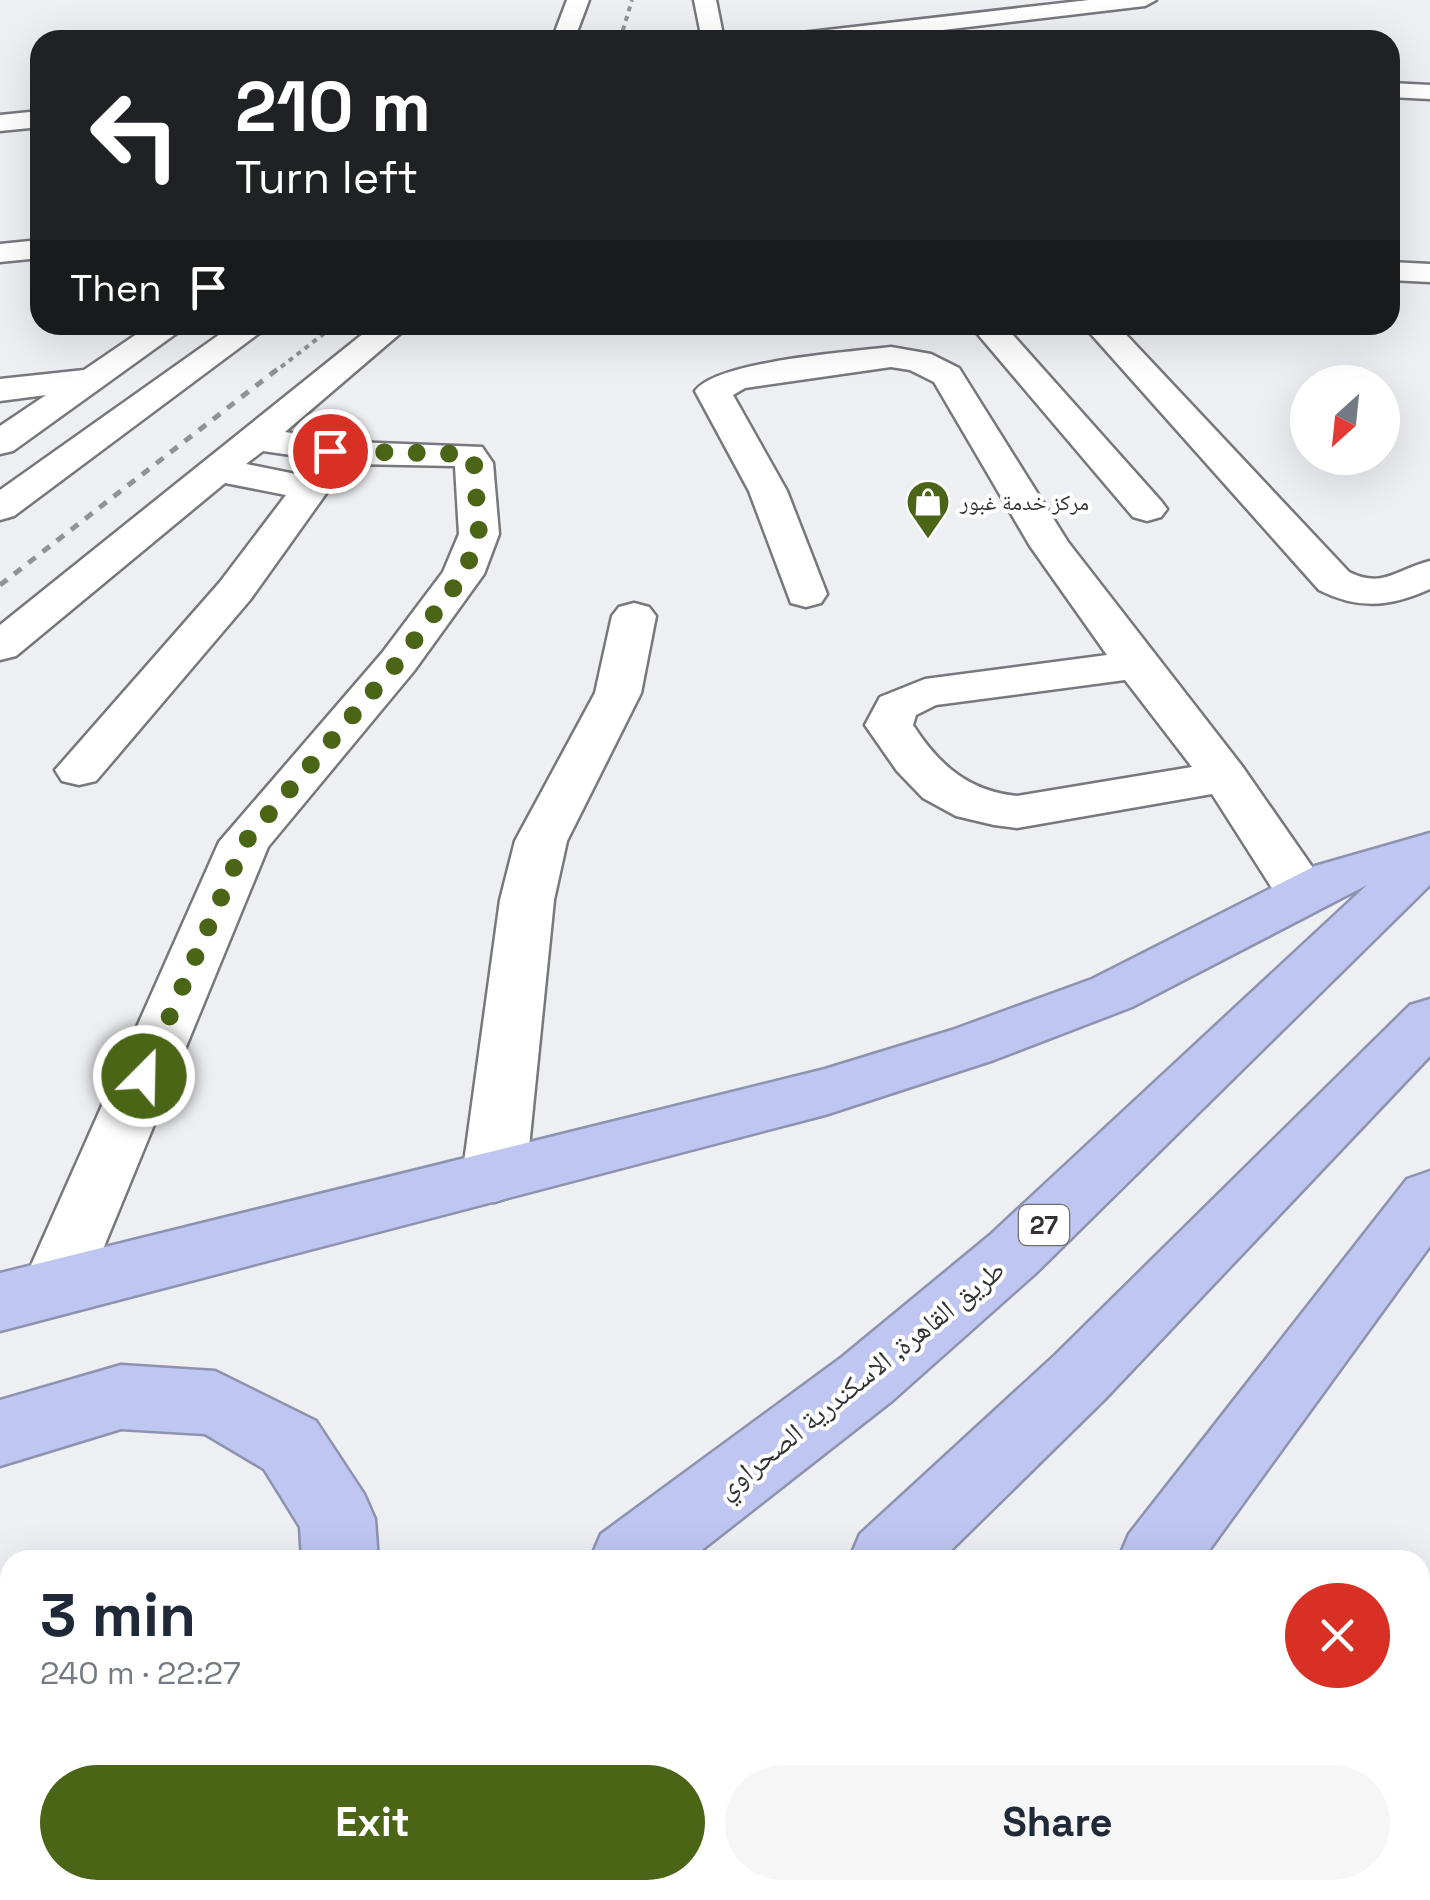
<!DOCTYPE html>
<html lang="en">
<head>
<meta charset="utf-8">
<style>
	body { margin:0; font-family:"Space Grotesk","Noto Naskh Arabic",sans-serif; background:#f6f6f7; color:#1f2937; height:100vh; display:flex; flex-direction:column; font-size:38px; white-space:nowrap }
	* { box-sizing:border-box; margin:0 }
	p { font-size:32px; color:#747a83 }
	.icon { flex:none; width:55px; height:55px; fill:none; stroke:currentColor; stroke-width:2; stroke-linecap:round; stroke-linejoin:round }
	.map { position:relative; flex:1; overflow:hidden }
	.panel { position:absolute; left:0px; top:1550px; width:1430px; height:350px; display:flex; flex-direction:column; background:#fff; border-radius:30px 30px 0 0; box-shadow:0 10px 40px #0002 }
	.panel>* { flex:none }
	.banner { position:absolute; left:30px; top:30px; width:1370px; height:305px; border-radius:30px; box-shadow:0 10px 40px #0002; background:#202124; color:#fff; overflow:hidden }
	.needle { width:65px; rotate:207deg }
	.buttons { position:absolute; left:1290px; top:365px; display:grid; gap:20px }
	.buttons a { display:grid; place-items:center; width:110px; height:110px; border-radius:50%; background:#fff; box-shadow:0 10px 40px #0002; font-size:50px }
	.pin { position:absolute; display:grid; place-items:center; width:85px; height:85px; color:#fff; margin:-42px; border:5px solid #fff; border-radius:50%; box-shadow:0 2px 10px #0007 }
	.me { position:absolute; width:110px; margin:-55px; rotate:23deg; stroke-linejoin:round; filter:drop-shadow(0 0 8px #0008) }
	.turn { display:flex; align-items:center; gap:35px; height:210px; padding:0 40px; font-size:45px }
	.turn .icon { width:130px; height:130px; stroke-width:2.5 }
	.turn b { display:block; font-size:70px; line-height:85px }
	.then { display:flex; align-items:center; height:95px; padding:0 40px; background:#0003; gap:20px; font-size:38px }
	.round { display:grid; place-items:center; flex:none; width:105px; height:105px; border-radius:52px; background:#f6f6f7 }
	.head { display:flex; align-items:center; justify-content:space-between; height:170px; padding:0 40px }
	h1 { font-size:60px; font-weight:700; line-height:75px }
	.button { display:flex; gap:20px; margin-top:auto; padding:20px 40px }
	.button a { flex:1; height:115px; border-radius:60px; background:#4a6516; color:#fff; font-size:40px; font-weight:700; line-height:115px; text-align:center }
	.button a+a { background:#f6f6f7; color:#1f2937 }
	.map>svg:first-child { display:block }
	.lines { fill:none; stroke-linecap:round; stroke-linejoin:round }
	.minor-casing { stroke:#78787c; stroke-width:5 }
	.highway-casing { stroke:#8d93af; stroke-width:5 }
	.minor { fill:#fff; fill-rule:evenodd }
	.highway { fill:#bec6f1; fill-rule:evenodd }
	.rail-far1 { stroke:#919294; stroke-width:4; stroke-dasharray:5 5; stroke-linecap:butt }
	.rail { stroke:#919294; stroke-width:5; stroke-dasharray:9 9; stroke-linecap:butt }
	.route { stroke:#4a6516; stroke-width:18; stroke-dasharray:0 32.4 }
	.labels { text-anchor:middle; stroke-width:8; stroke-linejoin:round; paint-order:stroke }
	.far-poi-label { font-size:22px; fill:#323334; stroke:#fff; text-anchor:start }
	.shield { fill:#fff; stroke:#707071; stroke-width:2.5 }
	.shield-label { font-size:25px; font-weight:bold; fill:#323334 }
	.street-label { font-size:28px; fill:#323334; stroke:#fff }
</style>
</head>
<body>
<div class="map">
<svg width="1430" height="1900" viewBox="0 0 1430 1900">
	<rect width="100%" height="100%" fill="#eeeff3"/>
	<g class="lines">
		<defs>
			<g id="minor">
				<polygon points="567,0 589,0 574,40 552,40"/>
				<polygon points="694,0 716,0 724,40 702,40"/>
				<polygon points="1089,0 1156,0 1145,6 859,40 790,40 801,33"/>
				<polygon points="1390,83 1430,85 1430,99 1390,97"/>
				<polygon points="40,111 40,127 0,131 0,115"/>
				<polygon points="40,240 40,258 0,262 0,244"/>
				<polygon points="1390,262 1430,264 1430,282 1390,280"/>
				<polygon points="150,325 188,325 13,451 0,454 0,426 46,395 0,401 0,379 84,370"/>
				<polygon points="233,325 270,325 14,516 0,520 0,490"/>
				<polygon points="374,325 410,325 285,432 353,442 482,447 493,463 499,534 484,574 414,671 268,847 87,1288 78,1308 54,1316 30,1308 21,1288 219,842 382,653 443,572 459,534 455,466 353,464 263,451 246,464 325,480 330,488 250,600 96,781 79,785 62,781 55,770 220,582 286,495 225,483 16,656 0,660 0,625"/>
				<polygon points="970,325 1004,325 1161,501 1167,509 1161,517 1147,521 1133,517"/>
				<path d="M1083 325H1117L1349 572C1383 589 1397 569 1430 561V589C1390 607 1359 610 1319 590Z"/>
				<path d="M891 347 931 354 959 368 1068 542 1242 766 1322 881 1330 894 1322 907 1303 912 1284 907 1212 794 1017 828 994 825 956 816 923 798 897 771 865 725 880 697 925 679 1107 655 1030 546 934 382 910 370 891 367 745 388 733 395 787 491 827 594 821 603 806 607 791 603 749 491 695 391C716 361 851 352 891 347ZM1125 680 1192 767 1017 796C968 791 939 765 913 725L916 715 936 705Z"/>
				<polygon points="634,603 649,607 656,616 641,693 567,841 554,900 526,1177 516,1195 494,1202 472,1195 462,1177 500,900 515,841 595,693 612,616 619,607"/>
				<polygon points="1086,1890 1185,1890 1189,1900 1090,1900"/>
			</g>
			<g id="highway">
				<polygon points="1430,833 1430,885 1036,1273 892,1401 689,1560 590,1560 601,1534 842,1357 990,1235 1367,885 1132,1007 994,1060 825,1115 0,1331 0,1273 825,1069 952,1030 1092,979 1315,866"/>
				<polygon points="1430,999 1430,1056 1105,1399 941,1560 849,1560 860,1534 1055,1355 1410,1005"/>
				<polygon points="1430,1171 1430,1246 1202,1560 1118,1560 1129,1534 1407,1179"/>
				<polygon points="121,1365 215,1371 316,1421 364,1494 375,1519 378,1560 302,1560 300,1527 264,1469 205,1434 121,1429 0,1466 0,1400"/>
				<polygon points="85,1890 186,1890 182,1900 81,1900"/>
				<polygon points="456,1890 553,1890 549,1900 452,1900"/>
				<polygon points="856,1890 948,1890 944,1900 852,1900"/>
			</g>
		</defs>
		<use href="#minor" class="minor-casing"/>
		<use href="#highway" class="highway-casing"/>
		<use href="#minor" class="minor"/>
		<use href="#highway" class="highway"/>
		<g class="rail-far1">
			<polyline points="620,40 632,0"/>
			<polyline points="281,367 335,325"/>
		</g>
		<polyline class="rail" points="0,585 284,364"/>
	</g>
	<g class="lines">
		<polyline class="route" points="144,1076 245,842 398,662 464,574 479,534 474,463 469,454 330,451"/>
	</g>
	<defs>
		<symbol id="shop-pin" viewBox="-11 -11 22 30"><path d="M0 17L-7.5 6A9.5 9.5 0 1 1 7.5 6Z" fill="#4a6516" stroke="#fff"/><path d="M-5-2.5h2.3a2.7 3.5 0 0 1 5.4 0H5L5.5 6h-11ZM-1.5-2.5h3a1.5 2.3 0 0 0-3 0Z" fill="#fff"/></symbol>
	</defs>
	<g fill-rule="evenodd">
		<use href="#shop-pin" x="903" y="477" width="50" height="68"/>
	</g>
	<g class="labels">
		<g class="far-poi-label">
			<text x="960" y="510">مركز خدمة غبور</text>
		</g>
		<rect class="shield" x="1019" y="1205" width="50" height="40" rx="8"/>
		<g class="shield-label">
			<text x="1044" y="1234">27</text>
		</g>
		<g class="street-label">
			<text transform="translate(860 1379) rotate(-39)" y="10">طريق القاهرة, الاسكندرية الصحراوي</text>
		</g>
	</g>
</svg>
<div class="buttons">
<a><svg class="needle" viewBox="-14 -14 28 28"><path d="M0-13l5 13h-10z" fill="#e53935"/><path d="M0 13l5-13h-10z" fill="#747a83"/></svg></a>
</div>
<div class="pin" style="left:330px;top:451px;background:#d93025"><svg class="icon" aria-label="arrive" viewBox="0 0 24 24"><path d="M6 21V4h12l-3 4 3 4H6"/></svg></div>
<svg class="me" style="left:144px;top:1076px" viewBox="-20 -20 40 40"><circle r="17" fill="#4a6516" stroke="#fff" stroke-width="3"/><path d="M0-11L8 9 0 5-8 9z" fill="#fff"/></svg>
<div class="banner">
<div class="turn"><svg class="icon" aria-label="left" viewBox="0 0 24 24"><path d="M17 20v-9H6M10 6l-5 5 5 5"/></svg><div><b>210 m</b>Turn left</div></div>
<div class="then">Then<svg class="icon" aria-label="arrive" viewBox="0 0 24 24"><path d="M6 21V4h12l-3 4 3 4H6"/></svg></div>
</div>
<section class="panel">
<div class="head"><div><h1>3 min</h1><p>240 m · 22:27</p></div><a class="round" style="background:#d93025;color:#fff"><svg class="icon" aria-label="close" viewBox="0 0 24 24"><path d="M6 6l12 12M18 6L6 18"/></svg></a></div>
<div class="button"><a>Exit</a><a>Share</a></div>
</section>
</div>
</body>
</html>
